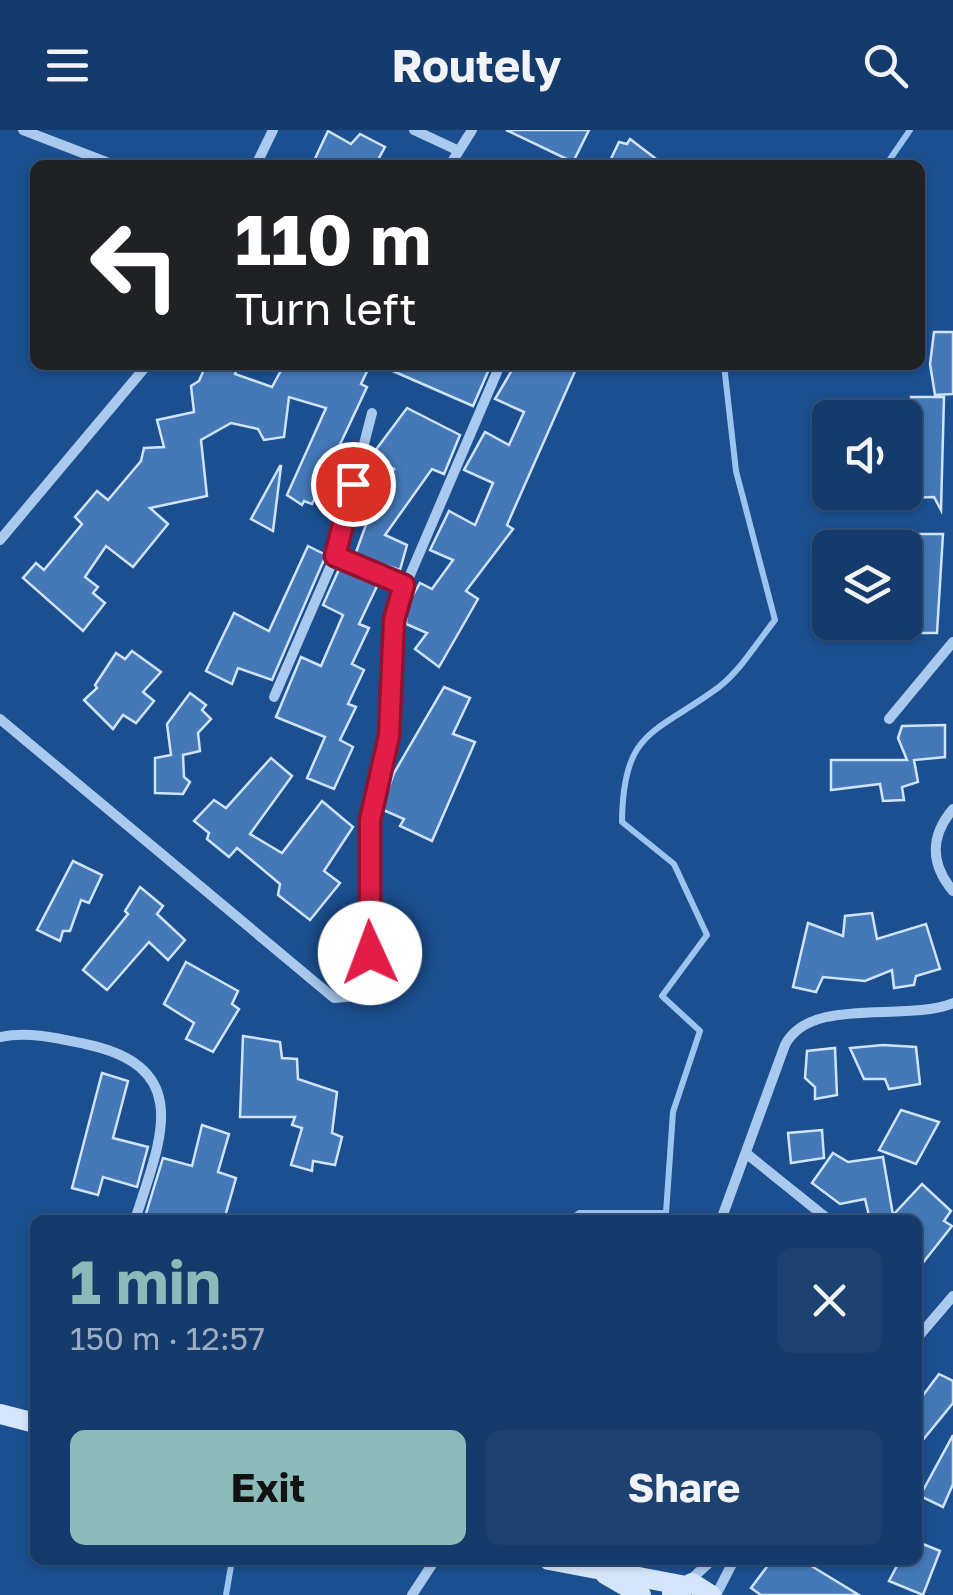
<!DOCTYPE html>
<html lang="en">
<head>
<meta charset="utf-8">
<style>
	body { margin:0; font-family:"Golos Text",sans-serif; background:#1d4271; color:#f1f3f6; height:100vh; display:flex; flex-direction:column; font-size:38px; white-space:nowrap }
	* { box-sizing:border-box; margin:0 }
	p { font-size:32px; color:#9dadc1 }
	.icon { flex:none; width:55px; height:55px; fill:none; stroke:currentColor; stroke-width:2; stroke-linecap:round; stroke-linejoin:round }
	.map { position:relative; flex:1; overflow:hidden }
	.drawer { position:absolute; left:30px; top:1085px; width:892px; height:350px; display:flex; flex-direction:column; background:#143b6b; border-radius:15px; box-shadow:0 2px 8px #0004,0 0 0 2px #33557e }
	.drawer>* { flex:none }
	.hud { position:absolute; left:30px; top:30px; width:895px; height:210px; border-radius:15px; box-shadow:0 2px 8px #0004,0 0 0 2px #33557e; background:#202124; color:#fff; overflow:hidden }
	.fabs { position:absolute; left:812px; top:270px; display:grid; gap:20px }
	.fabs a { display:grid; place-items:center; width:110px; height:110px; border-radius:15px; background:#143b6b; box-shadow:0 2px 8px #0004,0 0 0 2px #33557e; font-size:50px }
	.pin { position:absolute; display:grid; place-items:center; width:85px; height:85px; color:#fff; margin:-42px; border:5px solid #fff; border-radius:50%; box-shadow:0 2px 10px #0007 }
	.me { position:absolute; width:110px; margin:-55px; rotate:358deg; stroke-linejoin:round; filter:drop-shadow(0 0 8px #0008) }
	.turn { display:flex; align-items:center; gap:35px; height:210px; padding:0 40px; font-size:45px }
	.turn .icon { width:130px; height:130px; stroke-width:2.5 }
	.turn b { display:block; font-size:70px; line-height:85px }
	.round { display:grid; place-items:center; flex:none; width:105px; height:105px; border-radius:15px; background:#1d4271 }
	.head { display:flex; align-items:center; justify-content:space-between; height:170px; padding:0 40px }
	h1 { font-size:60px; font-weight:700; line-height:75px; color:#8bbbb9 }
	.primary-button { display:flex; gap:20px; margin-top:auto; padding:20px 40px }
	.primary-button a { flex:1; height:115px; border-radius:15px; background:#8bbbb9; color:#111; font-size:40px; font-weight:700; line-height:115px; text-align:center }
	.primary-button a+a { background:#1d4271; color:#f1f3f6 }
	header { display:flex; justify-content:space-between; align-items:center; height:130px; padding:0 40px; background:#143b6b; font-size:45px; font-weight:700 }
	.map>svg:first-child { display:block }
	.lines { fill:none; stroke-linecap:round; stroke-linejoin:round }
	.stream { stroke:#9cc4f0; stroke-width:6 }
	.building { fill:#4478b7; stroke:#cfe3fa; stroke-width:2.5 }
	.street { stroke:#a9c9ee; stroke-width:10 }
	.secondary { stroke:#d6e6fa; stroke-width:20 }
	.route-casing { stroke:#92132f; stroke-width:25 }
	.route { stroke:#e11d48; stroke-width:18 }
</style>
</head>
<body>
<header><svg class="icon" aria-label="menu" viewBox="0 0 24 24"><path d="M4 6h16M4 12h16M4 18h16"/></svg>Routely<svg class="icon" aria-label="search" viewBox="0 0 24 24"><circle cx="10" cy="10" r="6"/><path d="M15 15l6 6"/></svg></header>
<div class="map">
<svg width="953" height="1465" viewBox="0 0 953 1465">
	<rect width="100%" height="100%" fill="#1b4f8f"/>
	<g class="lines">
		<g class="stream">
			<polyline points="886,35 910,0"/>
			<path d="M570 1090 579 1083H666L673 982 700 901 662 866 707 805 674 734 622 692C623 599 654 605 719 557 741 540 758 511 775 490L736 341 724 235"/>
			<polyline points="226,1465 232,1430"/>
		</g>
	</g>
	<g class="building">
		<polygon points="506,0 589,0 573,32"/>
		<polygon points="328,1 351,14 360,4 385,17 375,35 312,35"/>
		<polygon points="630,9 664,35 608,35 619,12 627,14"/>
		<polygon points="934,202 953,202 953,264 935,265 930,234"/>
		<polygon points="206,235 238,235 235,244 272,257 284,235 370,235 361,254 367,257 312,374 304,371 302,375 287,365 326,278 289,267 284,307 264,310 258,299 231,293 201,310 207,366 150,378 168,394 133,437 106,416 85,447 98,457 93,463 105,473 83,501 23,448 36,433 44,440 82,394 75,387 97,361 108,370 141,331 144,318 164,317 157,290 194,282 191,256 199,251"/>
		<polygon points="379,235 486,235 490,237 473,276"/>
		<polygon points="515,235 543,239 545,235 567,235 576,239 507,395 513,399 466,461 478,469 439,537 415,519 427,503 406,494 407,475 420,453 432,459 453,430 430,420 449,381 475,395 493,353 464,340 485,302 509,315 524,282 495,269"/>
		<polygon points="911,267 944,267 941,380 934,367 905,368 905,345 914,346 912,333 921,333 905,293 913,292"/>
		<polygon points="407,278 460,305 444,344 432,339 385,405 407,415 400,440 355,425 367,392 361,387 394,339 372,325"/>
		<polygon points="280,336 281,336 273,401 251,389"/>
		<polygon points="905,404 943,404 937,503 906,503"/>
		<polygon points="308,416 326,425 272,550 238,538 232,554 206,541 234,483 269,501"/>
		<polygon points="340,437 378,454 359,494 369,498 352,534 364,540 348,574 356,577 340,610 353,617 334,659 307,648 325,607 276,587 301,527 321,536 343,485 323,475"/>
		<polygon points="132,521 161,542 143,562 154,571 136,593 123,585 113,599 84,570 97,558 95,555 116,523 125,529"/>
		<polygon points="444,557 470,568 453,604 475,612 432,711 400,696 404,689 381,679 394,643"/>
		<polygon points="190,563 206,575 202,580 211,589 198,603 200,621 183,625 184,647 190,652 183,664 155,663 155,628 171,625 167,594"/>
		<polygon points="945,595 945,627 914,630 918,652 902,657 904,670 883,671 880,654 831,660 831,630 907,630 898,608 902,596"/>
		<polygon points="271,628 292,646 250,704 282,723 322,671 353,697 324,741 340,753 310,790 278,765 280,754 237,718 229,727 207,709 209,703 194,691 214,670 226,678"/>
		<polygon points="73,731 102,745 89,773 81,770 70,801 63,801 60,811 37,800"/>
		<polygon points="140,757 163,776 157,784 185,810 168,830 149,812 107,860 83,840 128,784 125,781"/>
		<polygon points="872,783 877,809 926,794 940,839 916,846 914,855 894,858 892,840 865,851 823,847 816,862 793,857 808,793 843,806 845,786"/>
		<polygon points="186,832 238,861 232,874 239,879 213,922 186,909 194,893 164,874"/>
		<polygon points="243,906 280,912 282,928 297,929 298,949 337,962 332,1003 342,1007 335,1035 313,1031 312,1041 291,1035 302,998 292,995 295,987 240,987"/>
		<polygon points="883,915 916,917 920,954 889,959 885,949 864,949 850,918"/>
		<polygon points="835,918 837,965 815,969 815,957 805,948 807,921"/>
		<polygon points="102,943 128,951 113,1008 148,1017 137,1057 103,1047 98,1065 72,1058"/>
		<polygon points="901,980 939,992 916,1034 879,1020"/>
		<polygon points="202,995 229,1004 218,1042 236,1048 224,1090 144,1090 163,1028 192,1036"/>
		<polygon points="822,1000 824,1028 791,1033 788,1003"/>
		<polygon points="833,1023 848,1032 883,1027 893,1085 922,1054 951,1081 944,1091 952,1096 918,1139 918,1090 870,1090 865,1069 840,1074 812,1053"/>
		<polygon points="939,1244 953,1251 953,1273 918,1316 918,1272"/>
		<polygon points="953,1305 953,1354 943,1377 920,1366"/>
		<polygon points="918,1412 940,1421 923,1465 889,1451 900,1430 918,1430"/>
		<polygon points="772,1430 819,1430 813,1437 859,1465 761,1465 751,1458"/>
	</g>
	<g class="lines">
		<g class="street">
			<polyline points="23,0 114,35"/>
			<polyline points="414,0 457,20"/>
			<polyline points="256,35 273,0"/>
			<polyline points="450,35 472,0"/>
			<polyline points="0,410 147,235"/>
			<polyline points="335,426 372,283"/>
			<polyline points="274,567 335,426 404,455"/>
			<polyline points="0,589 334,868 356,866 370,823 370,690 392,584 398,473 500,235"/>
			<polyline points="889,589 953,512"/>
			<path d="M953 679C930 706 930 734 953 761"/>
			<path d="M0 907C28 901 57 908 85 914 196 937 160 1011 135 1090"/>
			<polyline points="747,1024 829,1090"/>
			<path d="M721 1090 785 915C811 865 905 893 953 873"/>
			<polyline points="918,1207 953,1166"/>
			<polyline points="687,1453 712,1430"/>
			<polyline points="412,1465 435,1430"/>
			<polyline points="716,1465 734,1430"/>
		</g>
		<g class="secondary">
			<polyline points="0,1284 35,1293"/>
			<polyline points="549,1430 681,1455"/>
			<polyline points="605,1444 641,1465"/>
			<polyline points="672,1463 692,1453 711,1465"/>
		</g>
	</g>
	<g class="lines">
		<defs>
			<polyline id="route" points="353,354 335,426 404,455 394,490 389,606 370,690 370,823"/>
		</defs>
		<use href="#route" class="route-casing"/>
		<use href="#route" class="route"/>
	</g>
</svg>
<div class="fabs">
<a><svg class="icon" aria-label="sound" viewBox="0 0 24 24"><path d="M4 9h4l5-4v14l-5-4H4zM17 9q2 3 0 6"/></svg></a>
<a><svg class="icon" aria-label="layers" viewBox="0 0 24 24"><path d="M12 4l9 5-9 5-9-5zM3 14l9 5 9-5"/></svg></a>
</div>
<div class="pin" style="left:353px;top:354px;background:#d93025"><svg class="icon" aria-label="arrive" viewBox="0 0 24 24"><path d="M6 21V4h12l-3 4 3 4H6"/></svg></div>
<svg class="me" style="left:370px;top:823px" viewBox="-20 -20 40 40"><circle r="19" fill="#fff"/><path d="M0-13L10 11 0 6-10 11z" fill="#e11d48"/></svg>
<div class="hud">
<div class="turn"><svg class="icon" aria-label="left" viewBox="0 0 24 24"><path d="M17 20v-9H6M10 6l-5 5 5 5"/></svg><div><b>110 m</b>Turn left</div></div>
</div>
<section class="drawer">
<div class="head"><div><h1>1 min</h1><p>150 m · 12:57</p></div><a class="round"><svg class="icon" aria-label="close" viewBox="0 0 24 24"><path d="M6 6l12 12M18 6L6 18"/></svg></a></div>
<div class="primary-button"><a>Exit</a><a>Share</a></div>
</section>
</div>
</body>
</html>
